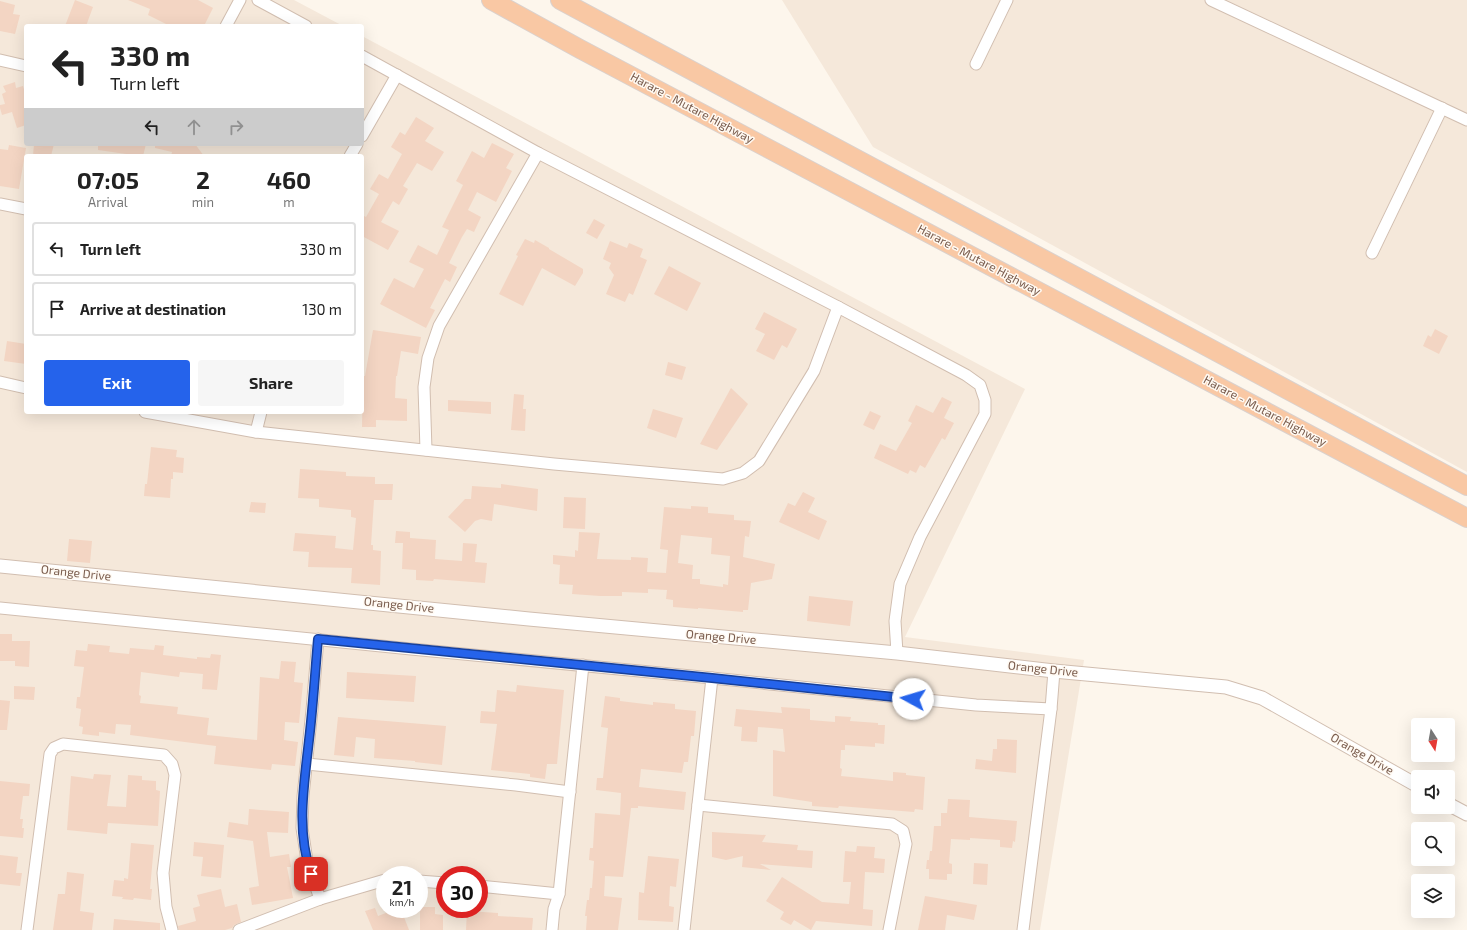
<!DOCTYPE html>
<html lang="en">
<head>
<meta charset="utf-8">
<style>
	body { margin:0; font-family:"Exo 2",sans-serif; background:#f6f6f6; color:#222; height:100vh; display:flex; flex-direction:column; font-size:15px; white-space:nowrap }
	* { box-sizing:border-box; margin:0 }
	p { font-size:13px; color:#767676 }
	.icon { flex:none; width:22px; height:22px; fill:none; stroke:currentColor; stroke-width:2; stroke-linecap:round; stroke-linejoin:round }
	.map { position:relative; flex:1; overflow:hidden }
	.sheet { position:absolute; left:24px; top:154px; width:340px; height:260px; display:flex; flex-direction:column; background:#fff; border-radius:4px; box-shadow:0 4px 16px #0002 }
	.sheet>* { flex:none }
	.banner { position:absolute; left:24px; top:24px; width:340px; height:122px; border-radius:4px; box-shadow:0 4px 16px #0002; background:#fff; color:#222; overflow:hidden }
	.needle { width:26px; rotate:169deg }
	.tools { position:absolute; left:1411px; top:718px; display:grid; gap:8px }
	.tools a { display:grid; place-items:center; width:44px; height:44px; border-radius:4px; background:#fff; box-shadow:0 4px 16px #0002; font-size:20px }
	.speed { position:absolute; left:376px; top:866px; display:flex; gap:8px; font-size:20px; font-weight:700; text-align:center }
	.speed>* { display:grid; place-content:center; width:52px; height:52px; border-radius:50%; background:#fff; box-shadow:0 4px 16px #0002; line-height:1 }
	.speed small { font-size:10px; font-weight:400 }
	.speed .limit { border:6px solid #d22; background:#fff; color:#111 }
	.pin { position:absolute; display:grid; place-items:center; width:34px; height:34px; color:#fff; margin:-17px; border-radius:8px; box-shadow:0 2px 6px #0006 }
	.me { position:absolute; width:44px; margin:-22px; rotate:276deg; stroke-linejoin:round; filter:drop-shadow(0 0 3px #0008) }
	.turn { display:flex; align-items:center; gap:14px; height:84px; padding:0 20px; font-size:18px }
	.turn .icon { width:52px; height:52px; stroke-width:2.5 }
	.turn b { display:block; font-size:28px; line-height:34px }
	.lanes { display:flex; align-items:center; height:38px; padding:0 20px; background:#0003; justify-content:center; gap:20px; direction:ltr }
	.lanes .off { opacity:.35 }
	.eta { display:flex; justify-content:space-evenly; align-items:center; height:68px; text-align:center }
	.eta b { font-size:24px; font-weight:700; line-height:28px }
	.action { display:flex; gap:8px; margin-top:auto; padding:8px 20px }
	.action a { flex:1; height:46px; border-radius:4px; background:#2563eb; color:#fff; font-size:16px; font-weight:700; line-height:46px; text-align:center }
	.action a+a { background:#f6f6f6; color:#222 }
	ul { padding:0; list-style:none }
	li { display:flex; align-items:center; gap:12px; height:54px; margin:0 8px 6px; padding:0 12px; border:2px solid #e0e0e0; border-radius:4px }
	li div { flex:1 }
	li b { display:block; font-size:15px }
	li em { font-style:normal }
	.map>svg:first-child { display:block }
	.residential { fill:#f5e8da; fill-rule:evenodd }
	.building { fill:#f3d5c3; fill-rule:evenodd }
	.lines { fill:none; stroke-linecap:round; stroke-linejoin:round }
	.minor-casing { stroke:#d1beb0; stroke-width:13 }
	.tertiary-casing { stroke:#d1beb0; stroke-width:15 }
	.trunk-casing { stroke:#dad1cd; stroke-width:20 }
	.minor { stroke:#fff; stroke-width:11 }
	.tertiary { stroke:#fff; stroke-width:13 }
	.trunk { stroke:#f9c8a4; stroke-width:18 }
	.route-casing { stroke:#184099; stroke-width:10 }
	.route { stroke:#2563eb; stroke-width:7 }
	.labels { text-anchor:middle; stroke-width:3; stroke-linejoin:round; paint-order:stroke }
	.street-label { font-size:12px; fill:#7a5c4d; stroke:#fffaf3 }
</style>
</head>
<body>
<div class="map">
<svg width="1467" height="930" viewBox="0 0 1467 930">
	<rect width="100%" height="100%" fill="#fdf6ec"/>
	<g class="residential">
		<path d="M0 0H294L343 26H26V144H362V36L1025 389 905 637 1084 660 1040 930H0ZM26 156H362V412H26ZM385 875H419V909H385ZM445 875H479V909H445Z"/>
		<polygon points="782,0 1467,0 1467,472 873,147"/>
	</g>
	<g class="building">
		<polygon points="75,0 93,7 86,26 65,26"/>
		<polygon points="128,0 198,0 213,8 204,26 170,26 148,15 150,9"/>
		<polygon points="0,1 15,5 13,14 20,15 15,34 0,31"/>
		<polygon points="15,82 16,88 23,86 26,96 26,125 17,128 12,112 2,115 0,108 0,105 5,104 2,94 6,92 3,86"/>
		<polygon points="416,117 434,128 425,141 444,152 432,171 417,163 403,186 408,189 399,205 393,201 381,222 399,231 388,250 362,236 362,215 366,217 379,194 370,189 379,174 388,179 402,154 391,147 400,132 405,135"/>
		<polygon points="492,143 514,154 506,168 512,171 496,202 477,192 468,210 481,217 474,232 467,229 462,237 449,263 457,267 450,282 445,279 430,308 435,310 426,328 380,304 394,278 414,288 424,269 409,262 418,245 437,255 449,230 442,227 463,185 456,181 472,151 484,158"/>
		<polygon points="34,144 54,144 51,156 33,156"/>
		<polygon points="98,144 146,144 143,156 125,156 126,154 98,150"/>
		<polygon points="155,144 195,144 204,156 171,156 172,152 155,148"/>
		<polygon points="9,145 26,148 19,189 0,186 0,149 8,150"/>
		<polygon points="594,219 605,225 597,239 586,233"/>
		<polygon points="525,239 534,243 535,240 549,248 549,249 583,269 583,273 575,286 542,268 523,306 499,294 518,256 516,255"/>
		<polygon points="610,241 627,248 629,243 643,249 640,257 647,260 633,295 629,293 625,302 606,294 614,275 609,268 611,263 603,259"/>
		<polygon points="669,266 701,283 687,311 654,294"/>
		<polygon points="764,312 797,329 787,348 782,345 774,360 756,351 765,334 755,329"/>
		<polygon points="1435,329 1448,336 1439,354 1423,346 1428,335 1431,337"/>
		<polygon points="373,330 421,337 418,354 401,351 397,376 396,376 395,398 407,399 407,421 376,420 376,427 362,427 363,376 365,376"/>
		<polygon points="7,341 26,344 26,364 4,361"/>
		<polygon points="668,362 686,367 682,380 665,375"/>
		<polygon points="731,388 748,404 717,450 700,444"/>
		<polygon points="514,394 524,395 523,409 526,409 525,431 511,430"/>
		<polygon points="942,397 952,402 944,418 954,423 945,440 942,438 925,468 920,465 916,473 910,470 908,474 874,458 880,444 896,451 912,423 908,421 916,405 933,413"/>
		<polygon points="448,400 491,402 491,414 448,411"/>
		<polygon points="653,409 683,418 676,438 647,428"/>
		<polygon points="870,411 881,416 874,430 863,425"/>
		<polygon points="151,447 177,450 176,457 184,458 183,473 173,472 173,479 171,479 170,498 144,496 145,484 147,484"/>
		<polygon points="300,469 346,472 346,476 375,477 375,484 393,484 392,500 374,500 371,545 373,545 373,550 381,551 380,585 351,583 352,568 308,567 309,552 293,551 295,533 336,536 335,548 353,550 356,518 351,517 351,510 319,507 319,499 298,498"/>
		<polygon points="501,484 538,489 537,511 494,504 492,521 481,519 475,521 465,532 448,517 465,499 471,499 472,486 501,488"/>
		<polygon points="803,492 815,498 808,512 827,521 819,540 779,522 788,503 795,506"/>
		<polygon points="564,497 586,498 585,529 563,528"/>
		<polygon points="251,502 266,503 265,513 249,512"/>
		<path d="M691 506 708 507V513L734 515V520L751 521 749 537 745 536 743 557 775 564 772 579 751 583 748 610H743V612L698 608V609L673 607V600L666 599 667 590 648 589V593L622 592V596H600L572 594 573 585 559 584 560 565 553 564V555L575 557V550L578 551 579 532 600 533 597 559 631 560V557L648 558 647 572 666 573 668 550 660 549 664 507 691 509ZM681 535 712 538 711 554 730 556 728 585 723 584V587L700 584V579H692L693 565 678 563Z"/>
		<polygon points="396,531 410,532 410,538 436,540 435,559 462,561 463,543 477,544 475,562 487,563 485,583 434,579 433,581 416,580 416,570 402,569 403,543 395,543"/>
		<polygon points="69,539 92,541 90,563 67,561"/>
		<polygon points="809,596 853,601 850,626 807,621"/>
		<polygon points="0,634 12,634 12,641 30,641 29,667 15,666 15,661 0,661"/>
		<polygon points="88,644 110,646 109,652 129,654 130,648 154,650 155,645 164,646 163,655 197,659 197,657 210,658 211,654 221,655 217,690 202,689 203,674 180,672 179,677 141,672 139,695 141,696 140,703 178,707 177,714 209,718 207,735 257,740 260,677 279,679 281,661 296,662 294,682 303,683 299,723 285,722 284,740 298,742 295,766 272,764 271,770 214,764 216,746 130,735 131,725 116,724 115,734 99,732 99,736 82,734 83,727 79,726 81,709 76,708 77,697 80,697 84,667 74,666 76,650 87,651"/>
		<polygon points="347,672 416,676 414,702 346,698"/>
		<polygon points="517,685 564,690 557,764 547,764 545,779 530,777 530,774 491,770 497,724 480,723 481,711 495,712 497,690 516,692"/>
		<polygon points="14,686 35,687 34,700 14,699"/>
		<polygon points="605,696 620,698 620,701 653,705 653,702 675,704 675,709 696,711 694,736 691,736 688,762 684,762 682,773 641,769 639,787 686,792 684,810 638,806 638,808 631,808 623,877 605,876 604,896 622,898 618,930 586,930 587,916 585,916 587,900 589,900 590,888 592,888 594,861 589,860 590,848 593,848 595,813 620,815 621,793 596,790 597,778 603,778 608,728 601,727"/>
		<polygon points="0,700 10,701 7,730 0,730"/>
		<polygon points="781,707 810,709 810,720 835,722 835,716 851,717 850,721 878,723 878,725 885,725 884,744 875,743 875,747 845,745 845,750 841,750 840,768 842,769 841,776 893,781 893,772 906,773 906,775 925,777 923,810 915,809 914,812 839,806 838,808 812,806 812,802 773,796 773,750 785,752 783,729 758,727 757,742 741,741 742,727 734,726 736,709 782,713"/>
		<polygon points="338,717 446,726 442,765 415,762 415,761 374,758 375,739 356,737 354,757 334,755"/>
		<polygon points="997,739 1017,740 1016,773 975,769 976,759 992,761 993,749 997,749"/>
		<polygon points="94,774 111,775 107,806 126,807 128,775 142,776 142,780 156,781 156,790 160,791 158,826 108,823 107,834 67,830 71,776 93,779"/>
		<polygon points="0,781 30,784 29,796 23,796 20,819 23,819 22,828 24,828 23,838 0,836"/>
		<polygon points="948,799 970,800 969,817 1017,821 1015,842 1013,841 1012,848 1000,847 1000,840 970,838 970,840 951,839 949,863 952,864 952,874 947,874 947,880 929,879 929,869 926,869 927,860 929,860 930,851 932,851 934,826 941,826 941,813 947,813"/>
		<polygon points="249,809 289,812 288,833 267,832 270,857 289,854 291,867 287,867 293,898 252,905 249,888 259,886 253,841 227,837 229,822 248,825"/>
		<polygon points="712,832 766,835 762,842 798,845 797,850 813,851 812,868 760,864 771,870 742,867 743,856 726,860 712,857"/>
		<polygon points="194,842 224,845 221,878 201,876 203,857 193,856"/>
		<polygon points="131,843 154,845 150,889 152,889 151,900 134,898 133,900 122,899 123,897 112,896 114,880 124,881 124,878 128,879"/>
		<polygon points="857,846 875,847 874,858 885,859 884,873 865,872 863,909 873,910 872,926 816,921 811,930 794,920 791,925 780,919 784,912 766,901 782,877 822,902 849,904 851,882 843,882 845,851 856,852"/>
		<polygon points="0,855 18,857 16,873 22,873 20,886 0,884"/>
		<polygon points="648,856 679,859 676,887 670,886 669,906 674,907 673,922 638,920 639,892 644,893"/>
		<polygon points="974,863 988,864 987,885 973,884"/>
		<polygon points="67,872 84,874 80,911 94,913 92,930 53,930 58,894 65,894"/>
		<polygon points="221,889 225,907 237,904 241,922 234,925 232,928 225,930 179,930 178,926 196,921 193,908 200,906 197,895"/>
		<polygon points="925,896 977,905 974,920 947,915 945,930 918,930"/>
		<polygon points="420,907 435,907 435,914 443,915 443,930 420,930"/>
		<polygon points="375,908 378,916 391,911 393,916 402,912 409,930 373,930 365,911"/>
		<polygon points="467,911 498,913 498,916 533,918 532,930 466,930"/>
		<polygon points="114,919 160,923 160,930 113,930"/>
	</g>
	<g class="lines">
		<defs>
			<g id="minor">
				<polyline points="258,0 306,26"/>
				<polyline points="1211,0 1467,120"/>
				<polyline points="226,26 240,0"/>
				<polyline points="362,56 538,153 838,307 966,375 980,385 985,400 985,414 920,537 900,584 895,621 897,653"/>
				<polyline points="0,60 26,66"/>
				<polyline points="976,64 1007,0"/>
				<polyline points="362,136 397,75"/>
				<polyline points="350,156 357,144"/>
				<polyline points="0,204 26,209"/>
				<polyline points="1372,253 1442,108"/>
				<polyline points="0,382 26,388"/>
				<polyline points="145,412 256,432 554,464 723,479 743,473 759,461 814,371 838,307"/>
				<polyline points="256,432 261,412"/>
				<polyline points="426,450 424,387 428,358 439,326 538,153"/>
				<polyline points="0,608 411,649 712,678 976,705 1051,709 1054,671"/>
				<polyline points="318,639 312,710 303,796 302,828 307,861 320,899"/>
				<polyline points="307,764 516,785 570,792"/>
				<polyline points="698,805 892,824 903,831 906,844 889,930"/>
				<polyline points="419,881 445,883"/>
				<polyline points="479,886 559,894"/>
				<polyline points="27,930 50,754 54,748 63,744 164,755 172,764 175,775 163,873 166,907 172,930"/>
				<polyline points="239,930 320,899 385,880"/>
				<polyline points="552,930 554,909 559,894 583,665"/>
				<polyline points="684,930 712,678"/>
				<polyline points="1023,930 1051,709"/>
			</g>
			<g id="tertiary">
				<polyline points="0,566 529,619 897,653 1054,671 1226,687 1262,698 1418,786"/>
				<polyline points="1448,804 1467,814"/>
			</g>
			<g id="trunk">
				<polyline points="491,0 580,49 1467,518"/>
				<polyline points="560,0 1467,486"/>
			</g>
		</defs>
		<use href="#minor" class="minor-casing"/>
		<use href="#tertiary" class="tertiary-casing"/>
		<use href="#trunk" class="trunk-casing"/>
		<use href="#minor" class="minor"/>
		<use href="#tertiary" class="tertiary"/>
		<use href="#trunk" class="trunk"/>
	</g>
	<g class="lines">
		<defs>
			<path id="route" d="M311 874C296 829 304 786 309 740 313 707 315 673 318 639L712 678 913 699"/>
		</defs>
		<use href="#route" class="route-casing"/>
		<use href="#route" class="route"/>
	</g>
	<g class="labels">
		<g class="street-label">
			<text transform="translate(692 108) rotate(28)" y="4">Harare - Mutare Highway</text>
			<text transform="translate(979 260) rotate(28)" y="4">Harare - Mutare Highway</text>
			<text transform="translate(1265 411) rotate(28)" y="4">Harare - Mutare Highway</text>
			<text transform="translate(76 573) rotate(6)" y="4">Orange Drive</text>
			<text transform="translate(399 605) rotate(6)" y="4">Orange Drive</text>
			<text transform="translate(721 637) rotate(5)" y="4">Orange Drive</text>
			<text transform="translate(1043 669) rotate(6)" y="4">Orange Drive</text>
			<text transform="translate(1362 754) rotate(30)" y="4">Orange Drive</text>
		</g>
	</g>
</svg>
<div class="tools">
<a><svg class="needle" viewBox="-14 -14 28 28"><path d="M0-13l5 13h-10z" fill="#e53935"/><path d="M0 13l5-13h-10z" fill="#767676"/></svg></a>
<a><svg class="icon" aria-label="sound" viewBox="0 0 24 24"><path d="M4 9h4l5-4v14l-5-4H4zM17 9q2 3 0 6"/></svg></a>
<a><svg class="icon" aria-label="search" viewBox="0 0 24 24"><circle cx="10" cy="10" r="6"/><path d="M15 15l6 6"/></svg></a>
<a><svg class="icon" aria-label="layers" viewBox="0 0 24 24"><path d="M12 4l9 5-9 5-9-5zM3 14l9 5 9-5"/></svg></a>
</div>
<div class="speed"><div>21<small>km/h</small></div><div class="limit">30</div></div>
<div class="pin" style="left:311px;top:874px;background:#d93025"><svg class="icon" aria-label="arrive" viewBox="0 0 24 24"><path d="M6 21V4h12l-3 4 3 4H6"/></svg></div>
<svg class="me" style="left:913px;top:699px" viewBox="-20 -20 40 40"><circle r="19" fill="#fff"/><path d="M0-13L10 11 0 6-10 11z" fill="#2563eb"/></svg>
<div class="banner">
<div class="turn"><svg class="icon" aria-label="left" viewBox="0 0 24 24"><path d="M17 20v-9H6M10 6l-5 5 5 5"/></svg><div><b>330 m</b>Turn left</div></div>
<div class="lanes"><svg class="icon" aria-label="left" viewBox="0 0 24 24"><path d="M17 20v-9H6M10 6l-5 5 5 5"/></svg><svg class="icon off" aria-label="ahead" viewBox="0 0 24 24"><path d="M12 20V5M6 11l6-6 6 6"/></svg><svg class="icon off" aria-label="right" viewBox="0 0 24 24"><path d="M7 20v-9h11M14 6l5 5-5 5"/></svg></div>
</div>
<section class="sheet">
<div class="eta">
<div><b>07:05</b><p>Arrival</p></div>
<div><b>2</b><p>min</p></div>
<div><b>460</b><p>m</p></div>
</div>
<ul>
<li><svg class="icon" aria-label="left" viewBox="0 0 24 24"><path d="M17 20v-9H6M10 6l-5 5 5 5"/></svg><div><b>Turn left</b></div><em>330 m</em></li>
<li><svg class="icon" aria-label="arrive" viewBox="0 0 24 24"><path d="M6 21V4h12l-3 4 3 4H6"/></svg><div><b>Arrive at destination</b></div><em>130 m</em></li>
</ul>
<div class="action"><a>Exit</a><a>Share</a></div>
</section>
</div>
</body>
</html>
